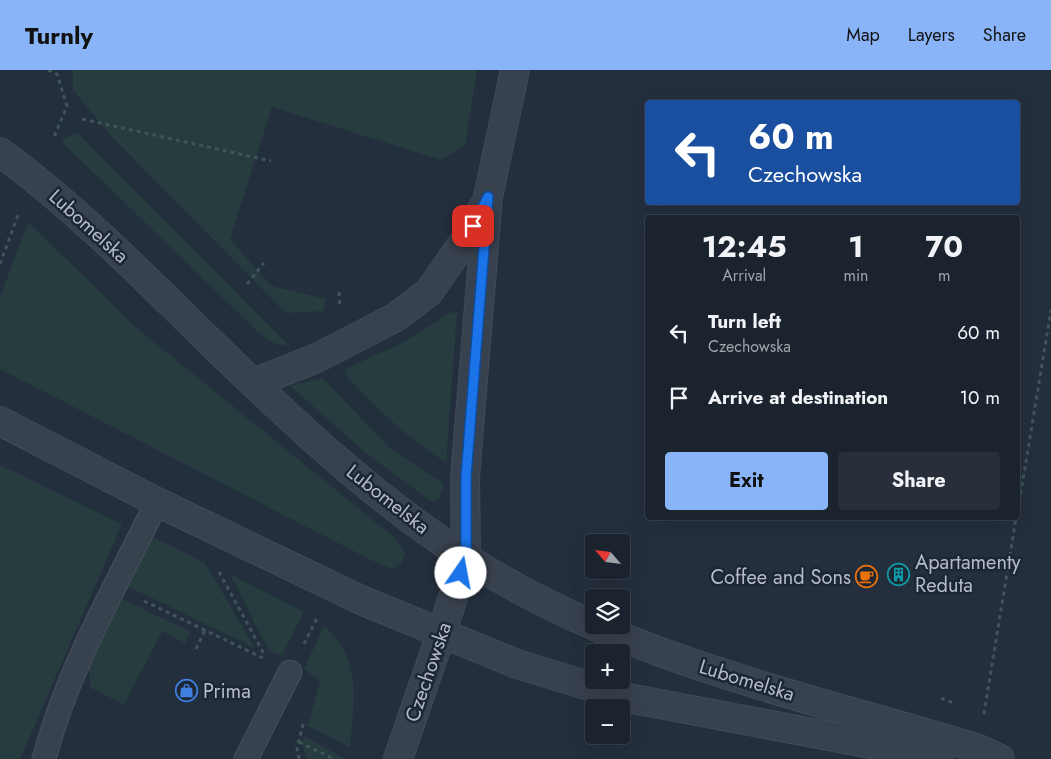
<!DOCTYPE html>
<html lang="en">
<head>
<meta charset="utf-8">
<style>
	body { margin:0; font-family:Jost,sans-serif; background:#282f3a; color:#f1f3f6; height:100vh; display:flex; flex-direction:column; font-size:19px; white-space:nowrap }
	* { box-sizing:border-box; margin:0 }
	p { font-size:16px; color:#a0a4aa }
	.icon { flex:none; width:28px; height:28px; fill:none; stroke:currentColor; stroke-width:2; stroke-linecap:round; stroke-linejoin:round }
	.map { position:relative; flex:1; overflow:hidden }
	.panel { position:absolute; left:645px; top:145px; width:375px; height:305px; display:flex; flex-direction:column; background:#1b232e; border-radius:5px; box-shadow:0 5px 20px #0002,0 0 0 1px #39404a }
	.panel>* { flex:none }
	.banner { position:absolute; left:645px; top:30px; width:375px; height:105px; border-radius:5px; box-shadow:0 5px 20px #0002,0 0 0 1px #39404a; background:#1a4fa0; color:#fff; overflow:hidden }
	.needle { width:32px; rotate:298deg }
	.buttons { position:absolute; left:585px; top:464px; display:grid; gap:10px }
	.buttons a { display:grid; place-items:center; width:45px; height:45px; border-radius:5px; background:#1b232e; box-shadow:0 5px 20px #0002,0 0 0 1px #39404a; font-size:25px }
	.pin { position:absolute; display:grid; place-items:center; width:42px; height:42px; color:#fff; margin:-21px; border-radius:10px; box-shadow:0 2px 8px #0006 }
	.me { position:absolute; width:55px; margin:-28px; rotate:12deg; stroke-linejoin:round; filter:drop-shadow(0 0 4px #0008) }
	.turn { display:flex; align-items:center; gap:18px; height:105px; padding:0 20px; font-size:22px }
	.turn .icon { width:65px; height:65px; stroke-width:2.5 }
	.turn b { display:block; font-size:35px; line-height:42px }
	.eta { display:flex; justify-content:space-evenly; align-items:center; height:85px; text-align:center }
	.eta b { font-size:30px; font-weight:700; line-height:35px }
	.button { display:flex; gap:10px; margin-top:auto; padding:10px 20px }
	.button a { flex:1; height:58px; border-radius:5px; background:#8ab4f8; color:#111; font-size:20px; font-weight:700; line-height:58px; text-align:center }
	.button a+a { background:#282f3a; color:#f1f3f6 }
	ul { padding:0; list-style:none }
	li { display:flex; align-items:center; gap:15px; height:65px; padding:0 20px }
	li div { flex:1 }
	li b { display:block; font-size:19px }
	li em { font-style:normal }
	header { display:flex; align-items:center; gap:30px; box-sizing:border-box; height:70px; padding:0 25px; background:#8ab4f8; color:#111 }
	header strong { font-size:24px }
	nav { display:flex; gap:28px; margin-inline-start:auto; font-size:18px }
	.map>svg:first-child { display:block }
	.green { fill:#263c3f }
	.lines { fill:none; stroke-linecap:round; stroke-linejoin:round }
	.service-casing { stroke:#414a57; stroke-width:25 }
	.minor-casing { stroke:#414a57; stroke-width:30 }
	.tertiary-casing { stroke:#414a57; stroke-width:30 }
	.path { stroke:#3f5557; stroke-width:3; stroke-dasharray:4 4; stroke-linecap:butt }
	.service { stroke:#38414e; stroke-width:22 }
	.minor { stroke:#38414e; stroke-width:28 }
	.tertiary { stroke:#38414e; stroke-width:28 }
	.route-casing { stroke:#114b97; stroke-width:12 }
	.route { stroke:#1a73e8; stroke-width:9 }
	.labels { text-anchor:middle; stroke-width:5; stroke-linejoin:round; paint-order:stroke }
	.street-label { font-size:20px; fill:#b4bcc9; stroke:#1d2633 }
	.poi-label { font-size:20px; fill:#b4bcc9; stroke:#1d2633; text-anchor:start }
</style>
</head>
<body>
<header>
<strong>Turnly</strong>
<nav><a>Map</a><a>Layers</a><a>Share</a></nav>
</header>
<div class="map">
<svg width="1051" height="689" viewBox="0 0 1051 689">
	<rect width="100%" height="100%" fill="#242f3e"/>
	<g class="green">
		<polygon points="73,0 477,0 465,76 441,90 272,37 230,169 271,216 326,229 323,241 286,243 112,67 73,20"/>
		<polygon points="78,63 289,276 273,273 258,262 62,72 65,68"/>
		<polygon points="28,152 138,259 395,468 405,482 402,493 393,499 371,490 0,299 0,227"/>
		<path d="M457 242 446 392C404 365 380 342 346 306L345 299 402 273 450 243Z"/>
		<polygon points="322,308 390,378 444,414 439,430 432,432 366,383 290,316"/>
		<polygon points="0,395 122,454 20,689 0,689"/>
		<polygon points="147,464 205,493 255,578 125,515"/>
		<polygon points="230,504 304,542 282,585 269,581"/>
		<polygon points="115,525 191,562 185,573 162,561 124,635 90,617 88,583"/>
		<path d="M324 556C363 588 354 632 350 677L308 656 320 611 304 599Z"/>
		<polygon points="304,666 345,689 307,689 302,674"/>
	</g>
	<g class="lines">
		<defs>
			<g id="service">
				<path d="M44 689C68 598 116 516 157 432"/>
				<polyline points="246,689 290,602"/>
			</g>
			<g id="minor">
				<polyline points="254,313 317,288 396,247 429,222 465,170 483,137"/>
				<polyline points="466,488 465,407 488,127 515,0"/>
				<polyline points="398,689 441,564"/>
			</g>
			<g id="tertiary">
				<path d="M0 82C71 134 133 196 196 258 281 341 367 424 468 489 621 588 803 625 976 678L1000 689"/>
				<polyline points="0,351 157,432 361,530 517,594 628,628 908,681 938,689"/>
				<polyline points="441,564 466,488"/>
			</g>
		</defs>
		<use href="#service" class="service-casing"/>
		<use href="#minor" class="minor-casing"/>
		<use href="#tertiary" class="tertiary-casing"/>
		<g class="path">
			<polyline points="48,0 57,4 67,36 54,67"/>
			<polyline points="82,49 271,91"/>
			<polyline points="0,194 18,145"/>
			<polyline points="247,214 264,193"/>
			<polyline points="339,222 340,236"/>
			<polyline points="1018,440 1051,240"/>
			<polyline points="219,502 264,584"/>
			<polyline points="144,531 263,588"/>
			<polyline points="304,574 318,546"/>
			<polyline points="196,579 205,560"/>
			<polyline points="941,628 956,634"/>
			<polyline points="984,644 1016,448"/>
			<polyline points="299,672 334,689"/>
			<polyline points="299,689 297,678 304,651"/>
		</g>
		<use href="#service" class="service"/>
		<use href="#minor" class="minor"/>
		<use href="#tertiary" class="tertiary"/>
	</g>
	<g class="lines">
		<defs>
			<polyline id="route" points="461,503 466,488 466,407 488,127 473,156"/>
		</defs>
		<use href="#route" class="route-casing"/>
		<use href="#route" class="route"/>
	</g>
	<defs>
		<symbol id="building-ring" viewBox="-11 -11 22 22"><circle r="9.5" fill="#1d2633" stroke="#0f9aa8" stroke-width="1.5"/><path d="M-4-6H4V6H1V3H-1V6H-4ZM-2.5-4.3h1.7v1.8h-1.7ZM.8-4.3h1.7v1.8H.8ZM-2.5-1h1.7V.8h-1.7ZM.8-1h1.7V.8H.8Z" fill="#0f9aa8"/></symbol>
		<symbol id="cafe-ring" viewBox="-11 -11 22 22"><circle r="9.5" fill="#1d2633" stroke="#e8710a" stroke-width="1.5"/><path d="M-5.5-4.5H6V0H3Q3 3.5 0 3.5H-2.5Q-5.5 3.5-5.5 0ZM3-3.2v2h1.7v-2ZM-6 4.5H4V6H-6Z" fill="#e8710a"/></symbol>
		<symbol id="shop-ring" viewBox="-11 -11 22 22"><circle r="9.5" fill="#1d2633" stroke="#3f7fe0" stroke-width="1.5"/><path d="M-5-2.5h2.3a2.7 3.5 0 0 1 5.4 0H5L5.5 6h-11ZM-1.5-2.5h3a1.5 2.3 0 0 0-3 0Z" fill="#3f7fe0"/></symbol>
	</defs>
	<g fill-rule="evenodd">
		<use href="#building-ring" x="886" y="492" width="25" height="25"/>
		<use href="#cafe-ring" x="854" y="494" width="25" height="25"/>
		<use href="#shop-ring" x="174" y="608" width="25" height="25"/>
	</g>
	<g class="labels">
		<g class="street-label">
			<text transform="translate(89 156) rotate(42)" y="7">Lubomelska</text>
			<text transform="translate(388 429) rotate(38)" y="7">Lubomelska</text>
			<text transform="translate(428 602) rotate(-71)" y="7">Czechowska</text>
			<text transform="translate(747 610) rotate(17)" y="7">Lubomelska</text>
		</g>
		<g class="poi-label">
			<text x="915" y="499">Apartamenty<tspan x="915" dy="23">Reduta</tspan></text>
			<text x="851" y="514" text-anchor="end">Coffee and Sons</text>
			<text x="203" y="628">Prima</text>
		</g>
	</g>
</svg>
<div class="buttons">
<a><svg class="needle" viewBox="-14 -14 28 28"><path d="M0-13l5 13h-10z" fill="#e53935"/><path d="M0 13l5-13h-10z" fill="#a0a4aa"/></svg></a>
<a><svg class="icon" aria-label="layers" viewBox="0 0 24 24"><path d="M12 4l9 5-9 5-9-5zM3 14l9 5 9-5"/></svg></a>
<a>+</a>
<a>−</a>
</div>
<div class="pin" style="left:473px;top:156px;background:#d93025"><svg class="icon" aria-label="arrive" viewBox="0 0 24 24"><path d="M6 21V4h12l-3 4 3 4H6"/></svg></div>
<svg class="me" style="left:461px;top:503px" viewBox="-20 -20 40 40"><circle r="19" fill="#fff"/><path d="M0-13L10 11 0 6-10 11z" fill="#1a73e8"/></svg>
<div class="banner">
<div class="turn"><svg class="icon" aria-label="left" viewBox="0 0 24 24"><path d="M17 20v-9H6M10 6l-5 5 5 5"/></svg><div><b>60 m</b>Czechowska</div></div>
</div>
<section class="panel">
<div class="eta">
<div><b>12:45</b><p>Arrival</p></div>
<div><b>1</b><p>min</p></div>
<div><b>70</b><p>m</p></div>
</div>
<ul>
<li><svg class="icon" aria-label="left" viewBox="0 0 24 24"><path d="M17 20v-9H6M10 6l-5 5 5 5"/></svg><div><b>Turn left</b><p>Czechowska</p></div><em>60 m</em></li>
<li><svg class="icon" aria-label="arrive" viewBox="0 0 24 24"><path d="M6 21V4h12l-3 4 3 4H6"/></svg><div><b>Arrive at destination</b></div><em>10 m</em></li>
</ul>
<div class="button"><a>Exit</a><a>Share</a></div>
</section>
</div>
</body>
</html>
